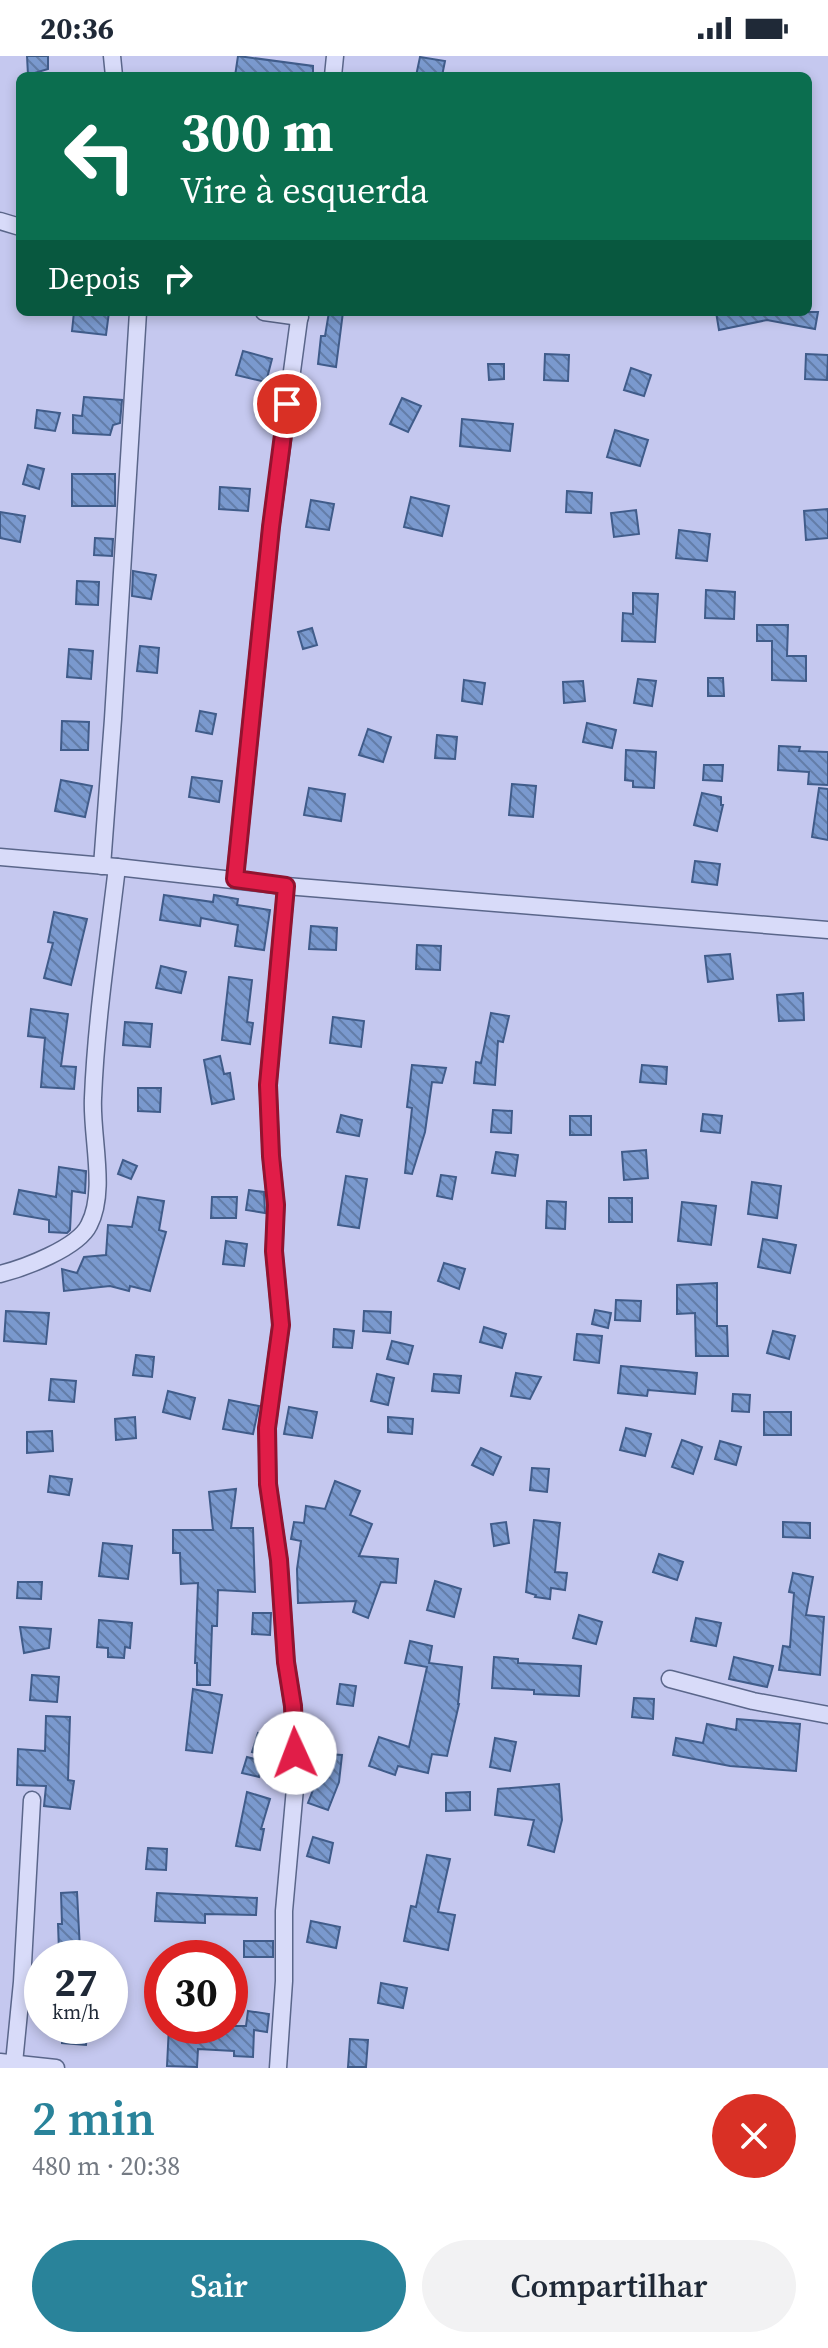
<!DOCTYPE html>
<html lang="pt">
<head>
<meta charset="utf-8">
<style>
	body { margin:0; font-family:"Source Serif 4",serif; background:#f2f2f3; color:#1f2937; height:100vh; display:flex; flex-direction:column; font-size:30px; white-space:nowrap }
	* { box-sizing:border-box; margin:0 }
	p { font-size:26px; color:#747a83 }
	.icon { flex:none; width:44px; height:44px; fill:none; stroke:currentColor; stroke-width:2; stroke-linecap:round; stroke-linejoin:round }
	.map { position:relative; height:2012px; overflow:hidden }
	.side { display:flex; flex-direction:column; background:#fff; flex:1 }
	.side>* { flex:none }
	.banner { position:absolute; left:16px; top:16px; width:796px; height:244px; border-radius:12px; box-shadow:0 4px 12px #0003; background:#0b6e4f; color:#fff; overflow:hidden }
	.speed { position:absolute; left:24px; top:1884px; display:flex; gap:16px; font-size:40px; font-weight:700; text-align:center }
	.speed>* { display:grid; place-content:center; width:104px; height:104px; border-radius:50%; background:#fff; box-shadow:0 4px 12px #0003; line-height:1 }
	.speed small { font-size:20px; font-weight:400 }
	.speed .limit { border:12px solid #d22; background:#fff; color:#111 }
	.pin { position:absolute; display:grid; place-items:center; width:68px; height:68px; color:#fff; margin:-34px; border:4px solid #fff; border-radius:50%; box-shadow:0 2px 8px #0007 }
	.me { position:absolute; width:88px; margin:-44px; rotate:358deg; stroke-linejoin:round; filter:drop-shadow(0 0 6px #0008) }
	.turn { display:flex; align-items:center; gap:28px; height:168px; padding:0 32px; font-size:36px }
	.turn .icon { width:104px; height:104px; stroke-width:2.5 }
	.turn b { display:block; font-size:56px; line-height:68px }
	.then { display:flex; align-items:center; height:76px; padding:0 32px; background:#0003; gap:16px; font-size:30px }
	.round { display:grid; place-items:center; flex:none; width:84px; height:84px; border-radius:42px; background:#f2f2f3 }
	.headline { display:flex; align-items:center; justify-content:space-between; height:136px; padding:0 32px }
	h1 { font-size:48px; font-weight:600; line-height:60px; color:#29839a }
	.action { display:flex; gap:16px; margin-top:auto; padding:16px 32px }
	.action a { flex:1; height:92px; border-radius:48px; background:#29839a; color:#fff; font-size:32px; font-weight:600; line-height:92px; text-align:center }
	.action a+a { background:#f2f2f3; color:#1f2937 }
	.status { display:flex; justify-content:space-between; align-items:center; height:56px; padding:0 40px; background:#fff; direction:ltr }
	.status svg { height:22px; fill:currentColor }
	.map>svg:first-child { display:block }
	.building { fill:url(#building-back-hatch); stroke:#405c8a; stroke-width:2 }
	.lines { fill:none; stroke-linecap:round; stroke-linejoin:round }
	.minor-casing { stroke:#5a668a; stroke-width:19 }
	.minor { stroke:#d8dbf9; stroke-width:16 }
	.route-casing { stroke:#92132f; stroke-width:20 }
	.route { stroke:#e11d48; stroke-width:14 }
</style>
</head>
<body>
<div class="status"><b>20:36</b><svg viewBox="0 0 49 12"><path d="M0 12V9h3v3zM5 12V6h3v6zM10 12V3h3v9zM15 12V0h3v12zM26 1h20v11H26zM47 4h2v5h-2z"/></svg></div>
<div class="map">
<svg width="828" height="2012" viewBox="0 0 828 2012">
	<defs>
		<pattern id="building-back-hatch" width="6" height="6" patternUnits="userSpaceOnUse" patternTransform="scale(2)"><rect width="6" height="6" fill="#7a99ce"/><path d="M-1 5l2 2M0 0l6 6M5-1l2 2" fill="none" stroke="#637da8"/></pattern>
	</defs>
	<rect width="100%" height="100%" fill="#c5c8ef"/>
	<g class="building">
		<polygon points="27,0 48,0 48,13 28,19"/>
		<polygon points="238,0 313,10 313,20 235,20"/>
		<polygon points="420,1 445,5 442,20 416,20"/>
		<polygon points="74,256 109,256 106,279 72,275"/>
		<polygon points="329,256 343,256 336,311 318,308 321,280 325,280"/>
		<polygon points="716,256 818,256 815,273 767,264 719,274"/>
		<polygon points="243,295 272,303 266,326 236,319"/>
		<polygon points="545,298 569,299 568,325 544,324"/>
		<polygon points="806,298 828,299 827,324 805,323"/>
		<polygon points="488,308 504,308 504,323 489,324"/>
		<polygon points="631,312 651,319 644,340 624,334"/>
		<polygon points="84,341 122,344 120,367 113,369 110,379 73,377 73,359 82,360"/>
		<polygon points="402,342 421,350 408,376 390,368"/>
		<polygon points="37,354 60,357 55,375 35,372"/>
		<polygon points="462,363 513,368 510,395 460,390"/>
		<polygon points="615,374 648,384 640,410 607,401"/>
		<polygon points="28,409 44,413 39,433 23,428"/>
		<rect x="72" y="418" width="43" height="32"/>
		<polygon points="220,431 250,433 248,455 219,453"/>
		<polygon points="567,435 592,437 591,457 566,456"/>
		<polygon points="411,441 449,450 442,480 404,471"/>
		<polygon points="311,444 334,448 329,474 306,471"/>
		<polygon points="828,453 828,482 806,484 804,455"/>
		<polygon points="636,454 639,478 614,481 611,457"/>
		<polygon points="0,456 25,460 20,486 0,482"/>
		<polygon points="679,474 710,478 707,505 676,502"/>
		<polygon points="95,482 113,483 112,500 94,499"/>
		<polygon points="133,515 156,519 151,543 132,540"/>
		<polygon points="77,525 99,526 98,549 76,548"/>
		<polygon points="706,534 735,536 734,563 705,562"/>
		<polygon points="633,537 658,538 655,586 622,585 623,557 633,558"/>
		<polygon points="757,569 788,569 787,600 806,600 806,625 772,624 772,585 757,585"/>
		<polygon points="312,572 317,589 303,593 298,576"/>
		<polygon points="140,590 159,592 157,617 137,615"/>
		<polygon points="69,593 93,595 91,623 67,621"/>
		<polygon points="708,622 723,622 724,640 708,640"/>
		<polygon points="638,623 656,625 652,650 634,647"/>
		<polygon points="464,624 485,627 482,648 462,645"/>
		<polygon points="583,625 585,645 564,647 563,626"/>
		<polygon points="200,655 216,658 212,678 196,675"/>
		<polygon points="62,665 89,666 88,694 61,694"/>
		<polygon points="587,667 616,674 612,692 583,686"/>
		<polygon points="368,673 391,681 383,706 359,699"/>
		<polygon points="437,679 457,681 455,703 435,702"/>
		<polygon points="779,690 800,691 799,695 828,696 828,729 808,728 809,716 778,714"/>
		<polygon points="626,694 656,696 654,732 633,731 633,725 625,724"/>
		<polygon points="704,709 723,709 722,725 703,724"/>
		<polygon points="192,721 222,725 219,746 189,741"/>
		<polygon points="61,724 92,730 85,761 55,755"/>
		<polygon points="512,728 536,730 533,761 509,759"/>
		<polygon points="309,732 345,738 341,765 304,759"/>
		<polygon points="819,732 828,733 828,784 812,781"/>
		<polygon points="702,737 721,741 721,749 723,749 717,775 694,769"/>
		<polygon points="695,805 720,808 717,829 692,826"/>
		<polygon points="164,839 213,846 214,839 238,843 237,849 270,854 264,894 235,890 238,869 201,862 200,870 160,864"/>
		<polygon points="54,856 87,863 71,929 44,922 53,887 48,886"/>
		<polygon points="311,870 337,872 336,894 309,893"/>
		<polygon points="417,889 441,890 440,914 416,913"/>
		<polygon points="730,898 733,923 708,926 705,900"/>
		<polygon points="161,910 186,916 181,937 156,932"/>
		<polygon points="229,921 252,924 247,966 253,967 250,988 222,984"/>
		<polygon points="803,937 804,964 779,965 777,939"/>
		<polygon points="31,953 68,958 61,1010 76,1011 74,1033 41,1031 45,982 28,980"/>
		<polygon points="491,957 509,960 503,986 498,985 495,1029 474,1027 476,1006 481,1007"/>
		<polygon points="333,961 364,965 361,991 330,987"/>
		<polygon points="125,966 152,968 150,991 123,989"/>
		<polygon points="220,1000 224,1018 230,1017 234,1043 212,1048 204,1004"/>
		<polygon points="412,1009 446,1012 442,1027 432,1026 425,1076 412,1118 405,1117 412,1052 407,1051"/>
		<polygon points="642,1009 667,1011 666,1028 640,1026"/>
		<polygon points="138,1032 161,1032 160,1056 138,1055"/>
		<polygon points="493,1054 512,1055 511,1077 491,1076"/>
		<polygon points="703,1058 722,1060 720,1077 701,1075"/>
		<polygon points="341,1059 362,1064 359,1080 337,1076"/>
		<rect x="570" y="1060" width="21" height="19"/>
		<polygon points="646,1094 648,1122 624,1124 622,1096"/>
		<polygon points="496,1096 518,1099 515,1120 492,1117"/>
		<polygon points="123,1104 137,1110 131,1123 118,1118"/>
		<polygon points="59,1111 86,1115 85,1137 72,1135 70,1174 67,1177 49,1176 49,1164 14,1158 19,1134 56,1141"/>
		<polygon points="441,1119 456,1121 452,1143 437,1140"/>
		<polygon points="346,1120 367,1123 359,1172 338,1169"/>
		<polygon points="752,1126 781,1130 777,1162 748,1158"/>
		<polygon points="249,1134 264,1136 265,1157 246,1154"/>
		<polygon points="138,1141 164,1145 159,1174 166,1176 150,1235 130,1230 129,1235 110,1230 64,1235 62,1213 77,1217 84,1201 106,1199 108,1169 132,1171"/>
		<polygon points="212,1141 237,1141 236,1162 211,1162"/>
		<rect x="609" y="1142" width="23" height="24"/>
		<polygon points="547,1145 566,1146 565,1173 546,1172"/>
		<polygon points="682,1146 716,1150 711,1189 678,1185"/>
		<polygon points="763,1183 796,1189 790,1217 758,1211"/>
		<polygon points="226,1185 247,1188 244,1210 223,1208"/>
		<polygon points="444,1207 465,1213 459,1233 438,1225"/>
		<polygon points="717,1227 717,1270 727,1270 728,1300 696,1300 695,1257 677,1258 677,1229"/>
		<polygon points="616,1244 641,1245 640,1265 615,1264"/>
		<polygon points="595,1254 611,1257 608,1272 592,1268"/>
		<polygon points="6,1255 49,1257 46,1288 4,1285"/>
		<polygon points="364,1255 391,1256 390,1277 363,1275"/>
		<polygon points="484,1271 506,1278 502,1292 480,1286"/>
		<polygon points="334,1273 354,1275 352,1292 333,1291"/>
		<polygon points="773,1275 795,1280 789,1303 767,1297"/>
		<polygon points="577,1278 602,1280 599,1307 574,1304"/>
		<polygon points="392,1285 413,1290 408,1308 387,1303"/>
		<polygon points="136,1299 154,1301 152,1321 133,1319"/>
		<polygon points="621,1310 697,1317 695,1338 648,1334 647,1340 618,1337"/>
		<polygon points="516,1317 541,1321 530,1343 511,1340"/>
		<polygon points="377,1318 394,1322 388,1349 371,1345"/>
		<polygon points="434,1318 461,1320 459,1337 432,1335"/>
		<polygon points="51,1323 76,1325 74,1346 49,1344"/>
		<polygon points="168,1335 195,1342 190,1363 163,1356"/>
		<polygon points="733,1338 750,1339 749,1356 732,1355"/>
		<polygon points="229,1344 259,1350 253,1378 223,1373"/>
		<polygon points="289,1351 317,1356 312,1382 284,1378"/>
		<rect x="764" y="1356" width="27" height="23"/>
		<polygon points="135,1361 136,1382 116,1384 115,1363"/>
		<polygon points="388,1361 413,1363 412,1378 388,1376"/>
		<polygon points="626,1372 651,1378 645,1400 620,1394"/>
		<polygon points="52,1375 53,1395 27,1397 27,1376"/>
		<polygon points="682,1384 702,1391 693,1418 672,1411"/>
		<polygon points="720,1385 741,1391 736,1409 715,1403"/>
		<polygon points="481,1392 501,1401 493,1419 472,1409"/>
		<polygon points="532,1412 549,1413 547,1436 530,1434"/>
		<polygon points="50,1420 72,1423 69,1439 48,1436"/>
		<polygon points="335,1425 360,1435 350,1459 372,1468 359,1500 398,1503 396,1527 381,1526 368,1562 353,1556 356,1545 298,1547 297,1513 301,1485 291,1483 294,1466 304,1467 306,1450 325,1453"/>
		<polygon points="236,1433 231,1472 253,1472 255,1536 218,1534 217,1570 212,1570 210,1629 197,1629 197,1607 195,1607 198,1527 181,1528 180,1497 173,1497 173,1474 213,1474 209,1436"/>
		<polygon points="534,1464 560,1467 555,1516 567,1517 565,1534 551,1532 550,1543 535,1541 536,1539 526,1536"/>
		<polygon points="506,1466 509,1487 494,1490 491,1468"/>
		<polygon points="783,1466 810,1467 810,1482 783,1481"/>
		<polygon points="103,1487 132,1490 128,1523 99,1520"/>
		<polygon points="659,1498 683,1506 677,1524 653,1516"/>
		<polygon points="793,1517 813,1521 806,1559 824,1561 820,1619 779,1614 783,1590 790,1591 794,1537 789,1536"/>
		<polygon points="435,1525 461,1533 454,1561 427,1554"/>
		<polygon points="18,1526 42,1526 41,1543 17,1542"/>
		<polygon points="253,1557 271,1557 270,1579 252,1578"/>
		<polygon points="579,1559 602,1566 596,1588 573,1582"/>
		<polygon points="696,1562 721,1567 716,1590 691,1585"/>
		<polygon points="99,1564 132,1567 130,1592 125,1591 124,1602 108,1601 108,1592 97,1591"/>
		<polygon points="20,1571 51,1573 49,1592 24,1597"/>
		<polygon points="410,1585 432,1590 429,1607 462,1611 458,1648 459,1648 447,1700 432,1698 428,1717 398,1710 395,1719 369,1710 379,1681 409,1691 427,1611 405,1607"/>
		<polygon points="494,1601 518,1603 518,1607 581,1610 579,1640 534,1638 534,1634 492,1632"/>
		<polygon points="734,1601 773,1610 767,1631 729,1623"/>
		<polygon points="32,1619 59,1621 57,1646 30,1644"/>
		<polygon points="340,1628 356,1630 353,1650 337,1648"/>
		<polygon points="193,1633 222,1639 212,1697 186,1694"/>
		<polygon points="634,1642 654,1643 653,1663 632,1661"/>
		<polygon points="46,1660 70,1661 68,1724 74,1725 70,1753 44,1750 46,1730 17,1729 18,1693 45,1695"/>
		<polygon points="737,1663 800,1668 796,1715 730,1710 673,1699 676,1682 703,1687 707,1668 736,1674"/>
		<polygon points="258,1677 277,1682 271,1702 252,1696"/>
		<polygon points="495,1682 516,1686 510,1715 490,1711"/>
		<polygon points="327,1698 342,1699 339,1726 328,1754 308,1747"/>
		<polygon points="247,1701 262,1705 259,1721 242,1717"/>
		<polygon points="559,1728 562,1764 554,1796 528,1789 534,1764 495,1759 498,1733"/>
		<polygon points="247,1736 270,1743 261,1773 264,1773 260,1794 236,1790"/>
		<polygon points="470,1736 470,1754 446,1755 446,1737"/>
		<polygon points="313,1781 333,1787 329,1807 307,1800"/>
		<polygon points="148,1792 167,1793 166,1814 146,1813"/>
		<polygon points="427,1799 450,1803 438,1856 455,1859 448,1894 404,1885 411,1850 416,1851"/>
		<polygon points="77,1836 80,1894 59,1895 58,1868 62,1868 61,1837"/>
		<polygon points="157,1837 257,1842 256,1859 205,1858 205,1867 155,1865"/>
		<polygon points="311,1865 340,1871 336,1892 307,1886"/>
		<rect x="244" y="1885" width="29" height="16"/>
		<polygon points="381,1927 407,1932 403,1952 378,1947"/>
		<polygon points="248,1955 269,1958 267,1976 254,1974 253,2001 234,2000 234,1995 198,1993 197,2011 167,2010 169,1970 246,1970"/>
		<polygon points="63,1970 88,1970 86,1989 62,1987"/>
		<polygon points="350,1983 368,1984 366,2011 348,2011"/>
	</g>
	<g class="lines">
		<defs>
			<g id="minor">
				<polyline points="112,0 114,20"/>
				<polyline points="333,20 335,0"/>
				<polyline points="0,165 20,171"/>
				<polyline points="264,256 300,261"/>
				<polyline points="0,801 117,811 286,830 828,874"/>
				<polyline points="102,810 113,663 138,256"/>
				<polyline points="235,823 271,471 300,256"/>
				<path d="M0 1218C24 1212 78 1192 89 1169 107 1135 91 1080 93 1042 96 965 108 888 117 811"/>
				<polyline points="670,1623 753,1645 828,1659"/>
				<polyline points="0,2006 56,2012"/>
				<polyline points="14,2007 22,1926 32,1744"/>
				<polyline points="278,2012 284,1925 284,1855 296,1721 293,1650 286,1606 279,1504 268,1428 267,1372 281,1269 274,1195 276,1149 271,1100 268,1029 286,830"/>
			</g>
		</defs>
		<use href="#minor" class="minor-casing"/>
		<use href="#minor" class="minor"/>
	</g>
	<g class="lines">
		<defs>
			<polyline id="route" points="287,348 271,471 235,823 286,830 268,1029 271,1100 276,1149 274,1195 281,1269 267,1372 268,1428 279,1504 286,1606 293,1650 295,1697"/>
		</defs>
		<use href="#route" class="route-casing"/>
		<use href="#route" class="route"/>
	</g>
</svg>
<div class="speed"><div>27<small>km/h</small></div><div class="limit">30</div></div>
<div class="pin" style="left:287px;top:348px;background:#d93025"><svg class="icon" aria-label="arrive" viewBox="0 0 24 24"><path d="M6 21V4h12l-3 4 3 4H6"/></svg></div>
<svg class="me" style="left:295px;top:1697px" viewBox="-20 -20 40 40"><circle r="19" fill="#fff"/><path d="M0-13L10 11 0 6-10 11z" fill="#e11d48"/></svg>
<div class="banner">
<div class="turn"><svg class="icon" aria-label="left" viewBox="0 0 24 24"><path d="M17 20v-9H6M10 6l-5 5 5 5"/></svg><div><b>300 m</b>Vire à esquerda</div></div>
<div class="then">Depois<svg class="icon" aria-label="right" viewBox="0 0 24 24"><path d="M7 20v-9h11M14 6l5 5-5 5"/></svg></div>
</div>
</div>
<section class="side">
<div class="headline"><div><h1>2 min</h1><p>480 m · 20:38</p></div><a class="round" style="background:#d93025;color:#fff"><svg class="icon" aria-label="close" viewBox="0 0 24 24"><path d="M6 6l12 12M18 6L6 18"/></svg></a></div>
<div class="action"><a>Sair</a><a>Compartilhar</a></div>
</section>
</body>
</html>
